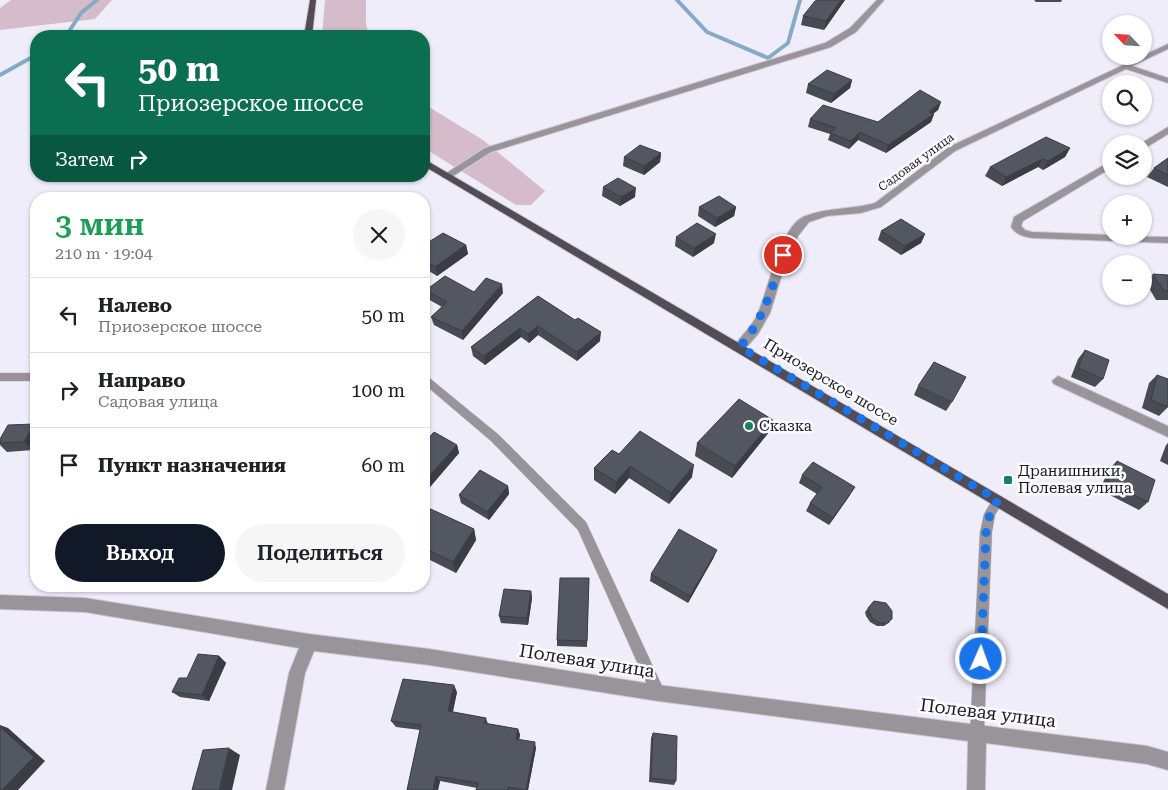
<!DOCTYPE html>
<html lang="ru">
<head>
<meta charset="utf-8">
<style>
	body { margin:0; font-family:"Roboto Serif",serif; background:#f6f6f6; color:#202124; height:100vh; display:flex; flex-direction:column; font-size:19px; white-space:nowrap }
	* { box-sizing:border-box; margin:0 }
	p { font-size:16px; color:#757577 }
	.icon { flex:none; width:28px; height:28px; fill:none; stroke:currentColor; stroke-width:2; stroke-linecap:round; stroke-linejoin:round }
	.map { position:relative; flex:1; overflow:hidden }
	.details { position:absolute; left:30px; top:192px; width:400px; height:400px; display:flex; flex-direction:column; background:#fff; border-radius:20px; box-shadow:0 1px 4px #0004 }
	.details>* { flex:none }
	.banner { position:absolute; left:30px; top:30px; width:400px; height:152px; border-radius:20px; box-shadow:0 1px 4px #0004; background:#0b6e4f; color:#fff; overflow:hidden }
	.needle { width:32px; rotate:295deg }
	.buttons { position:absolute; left:1102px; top:15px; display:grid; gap:10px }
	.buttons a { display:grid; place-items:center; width:50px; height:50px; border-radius:50%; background:#fff; box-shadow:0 1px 4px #0004; font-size:25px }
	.pin { position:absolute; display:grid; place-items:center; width:42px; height:42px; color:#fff; margin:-21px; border:2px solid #fff; border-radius:50%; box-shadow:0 1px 5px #0007 }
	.me { position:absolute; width:55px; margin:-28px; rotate:2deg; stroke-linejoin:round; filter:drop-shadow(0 0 4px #0008) }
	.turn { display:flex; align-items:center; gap:18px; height:105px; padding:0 25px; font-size:22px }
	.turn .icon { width:65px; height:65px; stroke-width:2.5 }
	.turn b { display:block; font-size:35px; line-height:42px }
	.then { display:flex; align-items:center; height:48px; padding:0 25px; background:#0003; gap:10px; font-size:19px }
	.round { display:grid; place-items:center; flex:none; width:52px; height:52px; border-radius:26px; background:#f6f6f6 }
	.summary { display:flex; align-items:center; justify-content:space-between; height:85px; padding:0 25px }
	h1 { font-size:30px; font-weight:600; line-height:38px; color:#1e9e55 }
	.cta { display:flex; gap:10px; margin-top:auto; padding:10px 25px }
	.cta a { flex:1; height:58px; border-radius:30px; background:#111827; color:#fff; font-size:20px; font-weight:600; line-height:58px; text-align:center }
	.cta a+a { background:#f6f6f6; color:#202124 }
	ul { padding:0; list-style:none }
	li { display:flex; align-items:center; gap:15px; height:75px; padding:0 25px; border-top:1px solid #e0e0e0 }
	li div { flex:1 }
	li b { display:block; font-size:19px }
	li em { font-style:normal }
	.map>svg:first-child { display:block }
	.green { fill:#d6bcca }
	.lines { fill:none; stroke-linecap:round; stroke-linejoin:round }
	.stream { stroke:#85aac6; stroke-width:4 }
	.lane-casing { stroke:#cdcbd7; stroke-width:1 }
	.street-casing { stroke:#cdcbd7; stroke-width:2 }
	.primary-casing { stroke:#cdcbd7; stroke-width:2 }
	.lane { fill:#989499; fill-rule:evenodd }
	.street { fill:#989499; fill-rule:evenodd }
	.primary { fill:#524c54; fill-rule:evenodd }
	.wall { fill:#474b53 }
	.shaded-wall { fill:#3a3d44 }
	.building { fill:#535761; stroke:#3a3d44 }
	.route { stroke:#1a73e8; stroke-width:9; stroke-dasharray:0 16.2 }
	.poi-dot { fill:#17815c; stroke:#fcfcff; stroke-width:2 }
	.labels { text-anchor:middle; stroke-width:5; stroke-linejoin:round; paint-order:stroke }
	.far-street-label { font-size:12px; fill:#1c1b20; stroke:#fcfcff }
	.street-label { font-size:15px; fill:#1c1b20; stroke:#fcfcff }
	.poi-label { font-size:15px; fill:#1c1b20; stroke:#fcfcff; text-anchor:start }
	.near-street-label { font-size:18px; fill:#1c1b20; stroke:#fcfcff }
</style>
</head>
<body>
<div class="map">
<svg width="1168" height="790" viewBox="0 0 1168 790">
	<rect width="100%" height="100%" fill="#efedfa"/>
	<g class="green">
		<polygon points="11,0 112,0 95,19 0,30 0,8"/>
		<polygon points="325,0 366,0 366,24 369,36 322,36"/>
		<polygon points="424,104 483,140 545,191 531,205 516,205 424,148"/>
	</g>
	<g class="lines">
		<g class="stream">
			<polyline points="677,0 707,32 768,58 788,43 800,0"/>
			<polyline points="66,36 81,13 97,0"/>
			<polyline points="0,75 36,55"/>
		</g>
		<defs>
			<g id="lane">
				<rect x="0" y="373" width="36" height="8"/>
				<polygon points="424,375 427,376 499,435 586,522 663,688 665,693 663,698 658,700 653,698 578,530 491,441 424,384"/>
				<polygon points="998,495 1002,497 1004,500 995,515 992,532 984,732 982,737 977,739 972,737 970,732 980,532 984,514 994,497"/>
			</g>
			<g id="street">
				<polygon points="877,0 884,0 856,32 831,47 491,152 450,178 444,178 442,176 485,148 825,43 850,28"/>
				<path d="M1168 44V49L1132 66 1168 78V83L1126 69 955 151 881 207 861 213 827 216 809 222 798 236 788 255 770 313 758 334 744 350H736L734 347C741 335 753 326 758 313 768 290 780 228 803 217 826 207 851 210 875 203L949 147Z"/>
				<polygon points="1168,127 1168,134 1147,147 1144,148 1144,144 1140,144"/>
				<path d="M1111 161V168L1023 221 1021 226 1025 230 1032 232 1111 235V236L1168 237V243L1032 238C1022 236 1017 235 1011 227L1014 217Z"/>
				<polygon points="1058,376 1168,426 1168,437 1054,384 1052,381"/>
				<polygon points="0,595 85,598 309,634 429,649 658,685 1147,746 1168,752 1168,770 1147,764 986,743 985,790 967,790 968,741 658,701 429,665 314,651 305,673 284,790 266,790 289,673 299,648 85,612 0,609"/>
			</g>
			<g id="primary">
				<polygon points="310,0 316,0 312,36 304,36"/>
				<polygon points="424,159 1168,594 1168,609 424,166"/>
			</g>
		</defs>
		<use href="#lane" class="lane-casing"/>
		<use href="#street" class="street-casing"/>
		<use href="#primary" class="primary-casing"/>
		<use href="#lane" class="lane"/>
		<use href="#street" class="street"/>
		<use href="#primary" class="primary"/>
	</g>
	<g class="wall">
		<polygon points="819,0 845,0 824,30 801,25 803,16"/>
		<polygon points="1034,0 1062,0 1061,2 1036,2"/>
		<polygon points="852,80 850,88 831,103 806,93 808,84"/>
		<polygon points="941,102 938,110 933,114 934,114 931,122 886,153 858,140 849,149 828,140 830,134 808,127 810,119 878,122"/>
		<polygon points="1070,148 1065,157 1043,170 1038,167 1002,186 985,176 990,167"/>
		<polygon points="661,153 660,162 644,175 623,166 624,157"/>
		<polygon points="1168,158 1168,187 1147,177 1154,168"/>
		<polygon points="603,187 635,197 620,206 602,196"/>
		<polygon points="699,207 736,207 734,216 715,227 698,216"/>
		<polygon points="881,231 925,234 921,243 901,255 878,240"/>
		<polygon points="676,237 714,243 693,257 675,246"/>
		<polygon points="424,245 466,245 468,254 437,276 424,268"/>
		<polygon points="1153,274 1168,275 1168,300 1156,300 1146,283"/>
		<polygon points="426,290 474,292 503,293 463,340 434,325 431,317 442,307 428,299"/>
		<polygon points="538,296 600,341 577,361 538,335 529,343 521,337 485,365 473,356 471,347"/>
		<polygon points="1085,350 1103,379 1095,387 1071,377 1078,359"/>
		<polygon points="1157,375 1168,407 1159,416 1142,408 1149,383"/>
		<polygon points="918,386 952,402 946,411 914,395"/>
		<polygon points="36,426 36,444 33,450 7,452 0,445 0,439"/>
		<polygon points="769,432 732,478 695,456 697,443"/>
		<polygon points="424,442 425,442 457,445 459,453 430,487 424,484"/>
		<polygon points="1168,443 1168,465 1160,461 1166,445"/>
		<polygon points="619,454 692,477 669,504 629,478 615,494 594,480 594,468"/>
		<polygon points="1117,461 1148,502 1139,510 1100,490 1108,470"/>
		<polygon points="802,475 850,495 829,525 806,511 810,503 817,494 799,483"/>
		<polygon points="508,486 509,494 489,520 461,503 459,495"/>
		<polygon points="424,506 474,529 476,540 456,573 424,557"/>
		<polygon points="714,557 688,603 650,581 651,574"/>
		<polygon points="589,578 587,647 557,646 557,640"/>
		<polygon points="531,591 532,598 528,625 501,623 499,616"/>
		<polygon points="874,601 890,622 884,626 877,626 870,622 866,616 865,612"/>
		<polygon points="219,656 226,663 209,701 180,697 172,692 187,678"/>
		<polygon points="457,692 453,712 486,718 488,724 518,729 520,735 519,739 536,748 528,790 476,790 477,788 440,781 438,790 407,790 420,730 396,727 391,721"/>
		<polygon points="653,733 676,781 674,785 649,782 651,738"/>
	</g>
	<g class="shaded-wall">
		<polygon points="841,0 845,0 824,30 826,21"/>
		<polygon points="852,80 850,88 831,103 834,94"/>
		<polygon points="941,102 938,110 926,119 929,112"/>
		<polygon points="934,114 931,122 886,153 888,145"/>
		<polygon points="860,132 858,140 849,149 851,141"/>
		<polygon points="1070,148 1065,157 1043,170 1048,161"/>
		<polygon points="661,153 660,162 644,175 644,166"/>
		<polygon points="1043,159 1038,167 1002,186 1006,177"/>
		<polygon points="636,188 635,197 620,206 621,197"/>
		<polygon points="736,207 734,216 715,227 717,218"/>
		<polygon points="716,234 714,243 693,257 694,248"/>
		<polygon points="925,234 921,243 901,255 905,246"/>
		<polygon points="466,245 468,254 437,276 435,267"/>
		<polygon points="502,284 503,293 463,340 462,331"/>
		<polygon points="538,326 538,335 529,343 528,334"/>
		<polygon points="520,328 521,337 485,365 484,356"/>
		<polygon points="601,332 600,341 577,361 577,352"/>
		<polygon points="773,420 769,432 732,478 735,466"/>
		<polygon points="34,424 36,426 36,444 33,450 24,442"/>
		<polygon points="457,445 459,453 430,487 427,479"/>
		<polygon points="694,465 692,477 669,504 671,493"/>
		<polygon points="630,466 629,478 615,494 616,482"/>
		<polygon points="508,486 509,494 489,520 487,512"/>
		<polygon points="855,487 850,495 829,525 833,518"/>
		<polygon points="474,529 476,540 456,573 453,562"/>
		<polygon points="717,550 714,557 688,603 690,596"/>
		<polygon points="531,591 532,598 528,625 527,618"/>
		<polygon points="219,656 226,663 209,701 202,695"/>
		<polygon points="454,685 457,692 451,718 448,711"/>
		<polygon points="0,725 8,728 45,761 18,790 2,790"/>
		<polygon points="518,729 520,735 518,745 516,739"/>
		<polygon points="535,742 536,748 528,790 526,790"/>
		<polygon points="229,748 240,755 232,790 219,790"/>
		<polygon points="436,776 440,781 438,790 433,790"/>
	</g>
	<g class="building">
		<polygon points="819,0 841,0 826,21 803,16 815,1"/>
		<polygon points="827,70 852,80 834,94 808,84"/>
		<polygon points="920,90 941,102 929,112 934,114 888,145 860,132 851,141 830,133 836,128 810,119 823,105 878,122"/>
		<polygon points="1046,137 1070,148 1048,161 1043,159 1006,177 990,167"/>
		<polygon points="640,145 661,153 644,166 624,157"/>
		<polygon points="1168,158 1168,175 1154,168"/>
		<polygon points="618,178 636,188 621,197 603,187"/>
		<polygon points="719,196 736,207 717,218 699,207"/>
		<polygon points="901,219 925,234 905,246 881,231"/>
		<polygon points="697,223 716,234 694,248 676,237"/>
		<polygon points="443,233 466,245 435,267 424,260 424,245"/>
		<polygon points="1153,274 1168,275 1168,291 1164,291"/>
		<polygon points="445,276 474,292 486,278 502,284 462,331 431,317 447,302 426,290"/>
		<polygon points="538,296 575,320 578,318 601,332 577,352 538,326 528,334 520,328 484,356 471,347"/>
		<polygon points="1085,350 1109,360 1103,379 1078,368"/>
		<polygon points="934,362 966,377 952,402 918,386"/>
		<polygon points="1157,375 1168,379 1168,407 1151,400"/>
		<polygon points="739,399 773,420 735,466 697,443"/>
		<polygon points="34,424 24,442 0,443 0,439 8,425"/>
		<polygon points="640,431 694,465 671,493 630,466 616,482 594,468 612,450 619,454"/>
		<polygon points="434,432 457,445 427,479 424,477 424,442 425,442"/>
		<polygon points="1117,461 1155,480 1148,502 1108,482"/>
		<polygon points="813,462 855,487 833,518 810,503 822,487 802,475"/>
		<polygon points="480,470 508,486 487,512 459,495"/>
		<polygon points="424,506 474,529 453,562 424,548"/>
		<polygon points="679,529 717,550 690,596 651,574"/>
		<polygon points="560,578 589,578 587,641 557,640"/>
		<polygon points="504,589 531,591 527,618 499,616"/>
		<polygon points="874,601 886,603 892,611 892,619 887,623 880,623 873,619 869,612 868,608"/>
		<polygon points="198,654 219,656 202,695 172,692 179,678 187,678"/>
		<polygon points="403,679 454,685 448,711 486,718 484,723 518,729 516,739 535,742 526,790 508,787 507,790 476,790 478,783 436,776 433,790 407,790 421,725 391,721"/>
		<polygon points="0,727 34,757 2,790 0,790"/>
		<polygon points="653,733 677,736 676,781 651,778"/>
		<polygon points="229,748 219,790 192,790 203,750"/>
	</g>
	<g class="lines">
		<path class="route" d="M783 255C772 289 763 320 740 347L998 500 990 514 986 532 981 659"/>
	</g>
	<g class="poi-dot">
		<circle cx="749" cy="426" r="5"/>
		<rect x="1003" y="475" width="10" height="10" rx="2.5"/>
	</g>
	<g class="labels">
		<g class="far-street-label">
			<text transform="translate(916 162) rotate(-36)" y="4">Садовая улица</text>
		</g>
		<g class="street-label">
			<text transform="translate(831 382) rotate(31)" y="5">Приозерское шоссе</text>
		</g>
		<g class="poi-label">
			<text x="759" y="431">Сказка</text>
			<text x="1018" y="476">Дранишники,<tspan x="1018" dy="17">Полевая улица</tspan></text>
		</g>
		<g class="near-street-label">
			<text transform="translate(587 661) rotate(9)" y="6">Полевая улица</text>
			<text transform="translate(988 713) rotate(7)" y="6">Полевая улица</text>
		</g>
	</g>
</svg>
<div class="buttons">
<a><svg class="needle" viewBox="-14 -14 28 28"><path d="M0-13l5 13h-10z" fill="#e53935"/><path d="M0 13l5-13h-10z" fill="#757577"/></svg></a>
<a><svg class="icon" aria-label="search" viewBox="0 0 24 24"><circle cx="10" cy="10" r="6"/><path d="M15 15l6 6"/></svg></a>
<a><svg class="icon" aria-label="layers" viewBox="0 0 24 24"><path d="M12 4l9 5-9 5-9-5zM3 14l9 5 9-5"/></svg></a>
<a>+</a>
<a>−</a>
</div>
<div class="pin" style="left:783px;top:255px;background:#d93025"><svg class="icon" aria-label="arrive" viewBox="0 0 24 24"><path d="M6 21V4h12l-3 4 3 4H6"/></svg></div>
<svg class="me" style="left:981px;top:659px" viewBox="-20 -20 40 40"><circle r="17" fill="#1a73e8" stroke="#fff" stroke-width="3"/><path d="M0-11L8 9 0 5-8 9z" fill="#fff"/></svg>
<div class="banner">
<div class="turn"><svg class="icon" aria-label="left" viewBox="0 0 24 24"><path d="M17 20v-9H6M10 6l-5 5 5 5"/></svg><div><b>50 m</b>Приозерское шоссе</div></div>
<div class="then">Затем<svg class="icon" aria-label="right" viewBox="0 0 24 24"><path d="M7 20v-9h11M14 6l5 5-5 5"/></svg></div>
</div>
<section class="details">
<div class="summary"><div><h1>3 мин</h1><p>210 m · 19:04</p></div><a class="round"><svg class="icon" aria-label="close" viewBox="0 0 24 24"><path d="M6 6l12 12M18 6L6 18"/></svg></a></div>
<ul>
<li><svg class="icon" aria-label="left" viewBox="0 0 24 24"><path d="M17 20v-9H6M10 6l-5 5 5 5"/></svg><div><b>Налево</b><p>Приозерское шоссе</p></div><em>50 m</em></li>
<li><svg class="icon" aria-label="right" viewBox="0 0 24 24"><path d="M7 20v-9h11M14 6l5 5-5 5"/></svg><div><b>Направо</b><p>Садовая улица</p></div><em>100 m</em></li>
<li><svg class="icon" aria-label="arrive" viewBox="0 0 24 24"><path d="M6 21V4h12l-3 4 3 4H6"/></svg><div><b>Пункт назначения</b></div><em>60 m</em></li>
</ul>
<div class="cta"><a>Выход</a><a>Поделиться</a></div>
</section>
</div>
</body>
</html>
